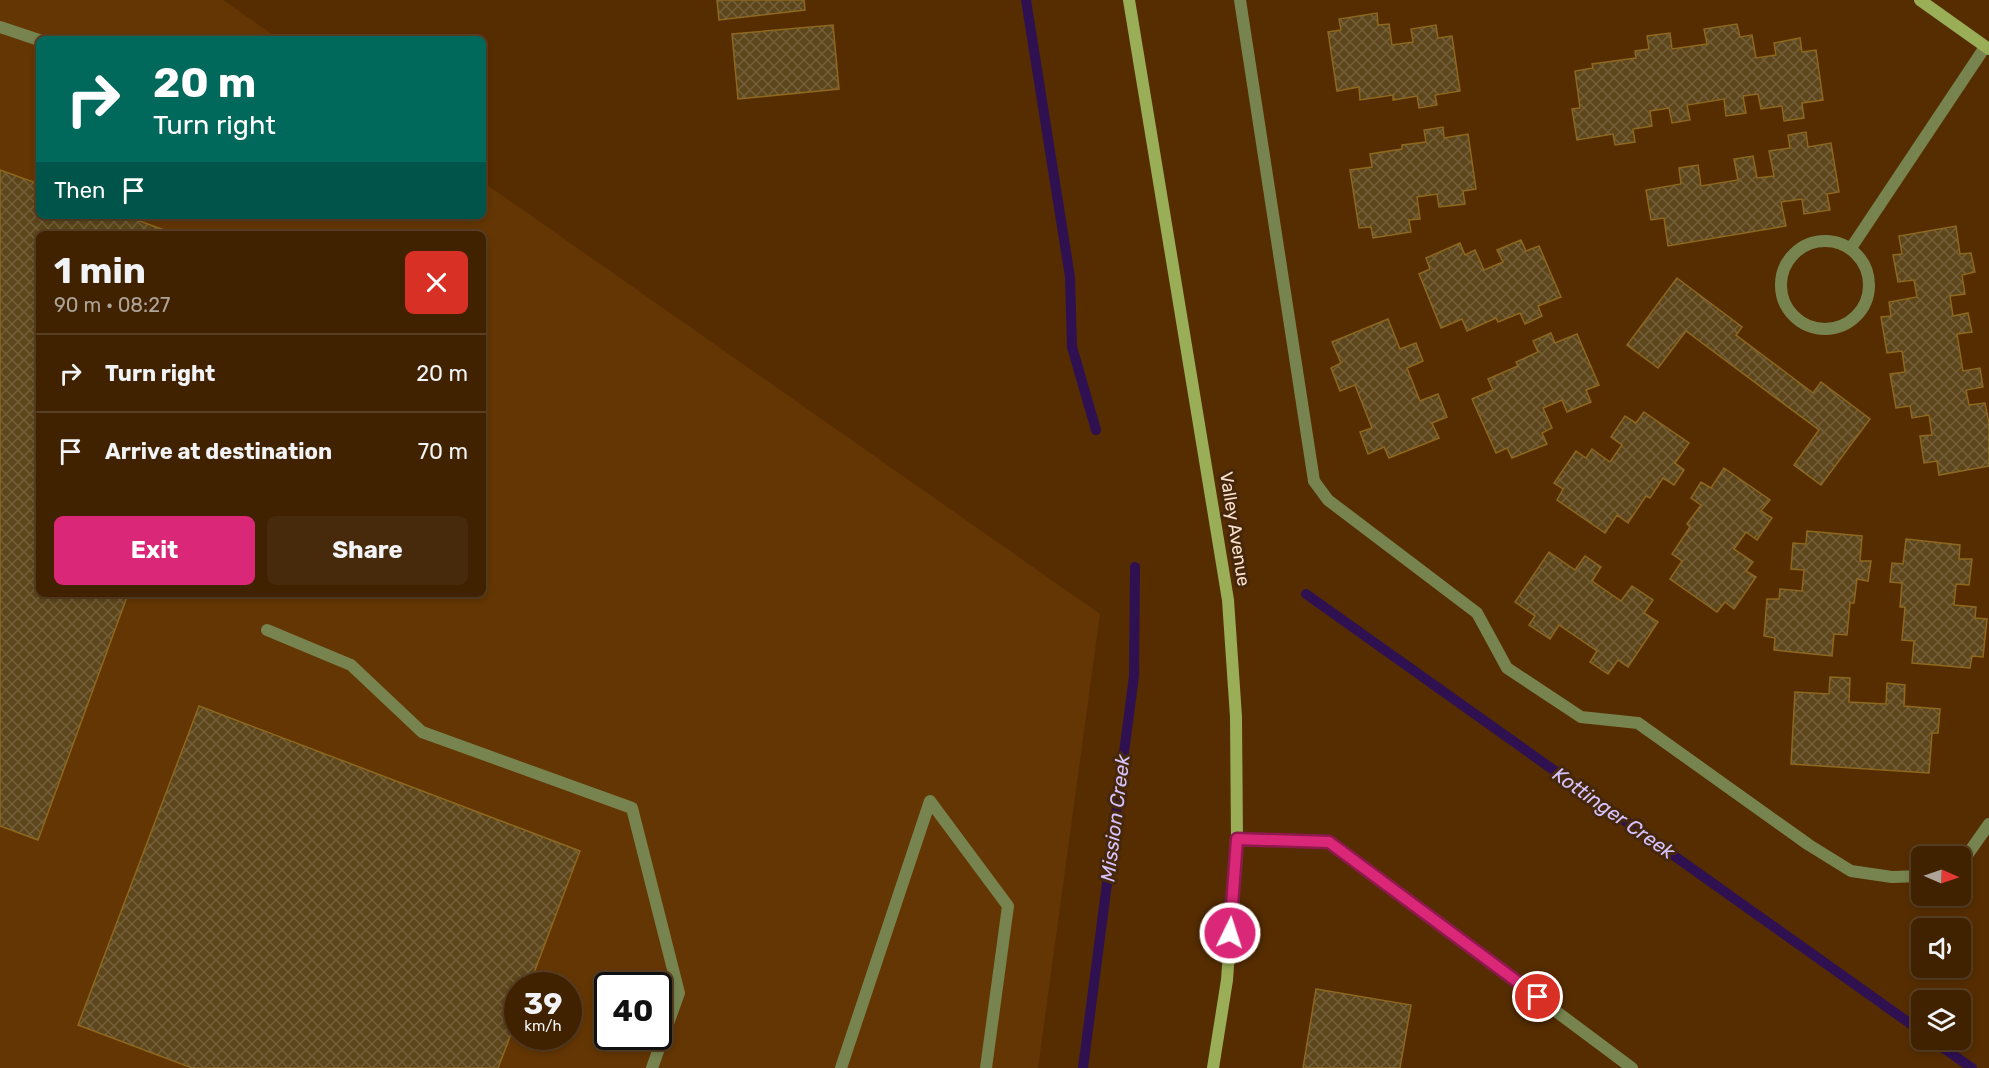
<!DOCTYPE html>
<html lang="en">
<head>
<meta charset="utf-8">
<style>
	body { margin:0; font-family:Rubik,sans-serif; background:#472a0b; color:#f1f3f6; height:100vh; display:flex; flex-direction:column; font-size:22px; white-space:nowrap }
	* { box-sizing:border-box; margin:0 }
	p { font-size:20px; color:#aea499 }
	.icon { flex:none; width:33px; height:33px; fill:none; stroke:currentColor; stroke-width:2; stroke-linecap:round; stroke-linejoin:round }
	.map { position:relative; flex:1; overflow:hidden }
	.drawer { position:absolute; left:36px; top:231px; width:450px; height:366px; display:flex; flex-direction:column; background:#402201; border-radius:9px; box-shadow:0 3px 9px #0003,0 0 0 2px #593f23 }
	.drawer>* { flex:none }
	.guide { position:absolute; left:36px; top:36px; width:450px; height:183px; border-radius:9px; box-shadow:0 3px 9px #0003,0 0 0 2px #593f23; background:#00695c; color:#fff; overflow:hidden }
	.needle { width:39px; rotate:92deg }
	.fabs { position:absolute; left:1911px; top:846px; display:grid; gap:12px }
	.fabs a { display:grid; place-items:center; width:60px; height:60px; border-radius:9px; background:#402201; box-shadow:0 3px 9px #0003,0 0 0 2px #593f23; font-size:30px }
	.speed { position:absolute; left:504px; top:972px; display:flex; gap:12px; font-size:30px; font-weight:700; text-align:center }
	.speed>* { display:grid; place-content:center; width:78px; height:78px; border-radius:50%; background:#402201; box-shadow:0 3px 9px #0003,0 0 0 2px #593f23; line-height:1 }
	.speed small { font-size:15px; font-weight:400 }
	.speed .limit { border:3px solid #111; border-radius:9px; background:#fff; color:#111 }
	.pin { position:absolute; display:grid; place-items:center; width:51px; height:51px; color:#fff; margin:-26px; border:3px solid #fff; border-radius:50%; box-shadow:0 2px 6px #0007 }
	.me { position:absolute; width:66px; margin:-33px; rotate:4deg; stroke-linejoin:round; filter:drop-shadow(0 0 4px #0008) }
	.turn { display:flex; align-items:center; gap:21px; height:126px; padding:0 18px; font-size:27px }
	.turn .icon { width:78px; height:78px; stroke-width:2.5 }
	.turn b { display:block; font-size:42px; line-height:51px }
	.then { display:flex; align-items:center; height:57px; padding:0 18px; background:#0003; gap:12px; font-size:22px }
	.round { display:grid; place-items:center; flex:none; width:63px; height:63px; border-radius:9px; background:#472a0b }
	.overview { display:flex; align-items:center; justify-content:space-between; height:102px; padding:0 18px }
	h1 { font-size:36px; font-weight:700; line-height:45px }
	.button { display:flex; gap:12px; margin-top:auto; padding:12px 18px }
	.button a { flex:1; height:69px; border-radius:9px; background:#db2777; color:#fff; font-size:24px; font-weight:700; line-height:69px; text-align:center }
	.button a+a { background:#472a0b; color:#f1f3f6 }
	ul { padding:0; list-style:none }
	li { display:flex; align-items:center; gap:18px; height:78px; padding:0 18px; border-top:2px solid #593f23 }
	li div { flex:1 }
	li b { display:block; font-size:22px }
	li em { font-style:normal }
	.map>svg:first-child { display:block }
	.built { fill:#643603; fill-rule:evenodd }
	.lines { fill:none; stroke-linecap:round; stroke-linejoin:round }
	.stream { stroke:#2f1152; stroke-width:10 }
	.building { fill:url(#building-cross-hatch); stroke:#8d681e; stroke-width:1.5 }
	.lane { stroke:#77844f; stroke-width:12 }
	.secondary { stroke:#99ae56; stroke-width:12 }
	.route-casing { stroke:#8e194d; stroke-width:15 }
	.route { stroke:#db2777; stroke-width:10 }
	.labels { text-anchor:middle; stroke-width:6; stroke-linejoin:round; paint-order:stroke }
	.street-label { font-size:18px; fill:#fce2ce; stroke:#45270b }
	.water-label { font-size:20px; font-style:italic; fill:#d7c3fe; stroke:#45270b }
</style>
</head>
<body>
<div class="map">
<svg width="1989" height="1068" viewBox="0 0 1989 1068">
	<defs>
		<pattern id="building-cross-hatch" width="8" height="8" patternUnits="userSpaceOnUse" patternTransform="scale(1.5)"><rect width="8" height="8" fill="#5d461b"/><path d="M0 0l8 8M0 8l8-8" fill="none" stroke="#75603b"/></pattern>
	</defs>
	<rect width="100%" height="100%" fill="#562d01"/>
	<path class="built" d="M0 0H223L279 39H39V216H483V182L1100 614 1038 1068H0ZM39 234H483V594H39ZM518 986H568V1036H518ZM608 986H658V1036H608Z"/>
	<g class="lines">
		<g class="stream">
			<polyline points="1026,0 1070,277 1072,347 1096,430"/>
			<polyline points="1306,594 1922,1032"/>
			<polyline points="1932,1040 1972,1068"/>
			<polyline points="1083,1068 1134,676 1135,567"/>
		</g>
	</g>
	<g class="building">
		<polygon points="717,0 804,0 805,10 719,20"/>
		<polygon points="1377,13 1378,25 1389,24 1392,45 1413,42 1411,29 1436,25 1438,38 1452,36 1460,91 1435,95 1437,105 1419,108 1417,96 1393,100 1393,95 1360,100 1359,87 1337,91 1328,32 1341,30 1339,19"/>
		<polygon points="1737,24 1740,37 1752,35 1756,58 1776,55 1774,43 1800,38 1802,52 1816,50 1823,100 1802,103 1804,118 1784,121 1782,106 1761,109 1758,94 1743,96 1746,113 1726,116 1724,99 1687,105 1690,120 1672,123 1669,108 1650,111 1652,126 1633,129 1635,142 1615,145 1613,134 1577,140 1572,109 1580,108 1575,71 1593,68 1592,64 1636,58 1635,51 1649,49 1647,36 1670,33 1672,49 1707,44 1704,29"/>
		<polygon points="833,25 839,89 738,99 732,34"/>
		<polygon points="1443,127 1444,138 1468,134 1476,189 1463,191 1465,204 1439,207 1437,194 1417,197 1420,219 1409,220 1411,232 1373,238 1371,227 1359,228 1350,170 1372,167 1370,154 1402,149 1402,145 1426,142 1424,130"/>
		<polygon points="1806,132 1808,147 1831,143 1839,192 1827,194 1830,210 1804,214 1802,199 1781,202 1786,226 1668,246 1664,218 1651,220 1646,190 1681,184 1679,168 1698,165 1701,186 1738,180 1734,159 1753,156 1757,178 1774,176 1769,151 1790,148 1788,135"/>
		<polygon points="0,170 39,184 39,216 126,216 175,234 39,234 39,594 128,594 38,840 0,826"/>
		<polygon points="1956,226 1960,254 1971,253 1975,272 1962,275 1965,294 1950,296 1953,316 1968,313 1972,332 1957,334 1963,371 1980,368 1983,387 1966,390 1969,405 1985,403 1989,423 1989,466 1939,475 1937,461 1924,463 1920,436 1932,435 1929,415 1912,418 1910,406 1896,408 1890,374 1905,372 1902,351 1887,353 1881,317 1891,316 1889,302 1917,297 1914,280 1898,282 1893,255 1902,254 1899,236"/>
		<polygon points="1521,240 1526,251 1539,246 1561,297 1538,306 1542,316 1525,324 1520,313 1498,322 1496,318 1467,331 1462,319 1441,328 1419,274 1430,269 1426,258 1460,243 1465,255 1475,250 1484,270 1503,262 1497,250"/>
		<polygon points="1677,278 1742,327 1736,335 1813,393 1821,382 1870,419 1821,485 1794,465 1819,430 1686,331 1658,368 1627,345"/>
		<polygon points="1388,319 1400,349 1416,343 1423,361 1407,368 1420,401 1438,394 1447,417 1432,423 1439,438 1389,458 1384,447 1368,454 1360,432 1372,428 1355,385 1340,391 1331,368 1341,363 1332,342"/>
		<polygon points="1551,333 1555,343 1577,334 1599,385 1586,390 1591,402 1567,412 1562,400 1543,408 1552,428 1542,433 1547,444 1512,458 1507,448 1496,453 1472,399 1493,390 1488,379 1518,366 1516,362 1538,352 1533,341"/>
		<polygon points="1644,412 1689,443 1675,463 1684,470 1674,485 1663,478 1650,498 1646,496 1628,523 1617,515 1605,533 1557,500 1563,489 1554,483 1576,451 1586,458 1592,449 1610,462 1622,445 1611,437 1625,416 1636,423"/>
		<polygon points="1724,468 1770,500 1761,511 1772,518 1757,540 1746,532 1734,549 1753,562 1746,571 1756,577 1734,609 1725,602 1717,612 1670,579 1682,561 1672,554 1690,527 1687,524 1701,505 1691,498 1701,482 1711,488"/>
		<polygon points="1807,531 1862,536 1860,561 1871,561 1868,581 1857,579 1854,603 1850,603 1847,635 1834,634 1832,656 1774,650 1775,638 1764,636 1767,599 1779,599 1780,589 1802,591 1804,570 1791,569 1793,543 1806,544"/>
		<polygon points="1906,539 1960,545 1959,559 1972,559 1969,585 1956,584 1954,605 1976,607 1975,618 1987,619 1983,657 1972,656 1970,668 1912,663 1914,641 1902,640 1905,607 1900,607 1902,583 1890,582 1892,563 1903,564"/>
		<polygon points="1549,552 1575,570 1585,556 1601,567 1592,581 1621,601 1632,586 1653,600 1644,613 1658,622 1628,667 1618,660 1608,674 1590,662 1597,651 1559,625 1550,639 1529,625 1535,616 1515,602"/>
		<polygon points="1830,677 1850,678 1849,702 1886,704 1887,683 1905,685 1904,706 1940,709 1938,733 1932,733 1929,773 1791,764 1795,692 1829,694"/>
		<polygon points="199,706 580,851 529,986 518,986 518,1016 498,1068 192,1068 78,1025"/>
		<polygon points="1316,989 1411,1005 1400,1068 1303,1068"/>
	</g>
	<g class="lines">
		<g class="lane">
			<polyline points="1240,0 1314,481 1328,500 1477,613 1507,668 1581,717 1638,723 1809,845 1851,871 1892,877 1922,876"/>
			<polyline points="0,27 39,40"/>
			<circle cx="1825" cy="285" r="44"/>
			<polyline points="1851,248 1985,47"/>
			<polyline points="267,630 351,665 422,732 632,808 679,993 652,1068"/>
			<polyline points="1237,839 1329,842 1632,1068"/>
			<polyline points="1960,861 1965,858 1989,824"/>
			<polyline points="841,1068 930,801 1008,906 986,1068"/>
		</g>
		<g class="secondary">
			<polyline points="1129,0 1228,600 1236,717 1237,839 1227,980 1213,1068"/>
			<polyline points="1920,0 1989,49"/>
		</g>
	</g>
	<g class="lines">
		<defs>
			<polyline id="route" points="1230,933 1237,839 1329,842 1538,997"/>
		</defs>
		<use href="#route" class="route-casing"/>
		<use href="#route" class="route"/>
	</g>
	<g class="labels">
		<g class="street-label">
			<text transform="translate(1235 529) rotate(81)" y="6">Valley Avenue</text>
		</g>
		<g class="water-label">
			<text transform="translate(1614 813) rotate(35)" y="7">Kottinger Creek</text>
			<text transform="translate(1115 818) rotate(-83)" y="7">Mission Creek</text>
		</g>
	</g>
</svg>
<div class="fabs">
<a><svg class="needle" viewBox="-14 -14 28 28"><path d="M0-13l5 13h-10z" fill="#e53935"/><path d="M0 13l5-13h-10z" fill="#aea499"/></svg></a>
<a><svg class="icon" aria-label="sound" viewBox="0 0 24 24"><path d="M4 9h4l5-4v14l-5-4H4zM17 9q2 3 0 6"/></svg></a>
<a><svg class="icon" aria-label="layers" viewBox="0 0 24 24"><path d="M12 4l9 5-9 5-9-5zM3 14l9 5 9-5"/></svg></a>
</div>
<div class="speed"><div>39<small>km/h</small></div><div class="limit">40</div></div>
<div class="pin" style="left:1538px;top:997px;background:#d93025"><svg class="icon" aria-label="arrive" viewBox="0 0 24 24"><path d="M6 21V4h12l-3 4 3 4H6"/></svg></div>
<svg class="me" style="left:1230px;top:933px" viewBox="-20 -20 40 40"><circle r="17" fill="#db2777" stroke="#fff" stroke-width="3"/><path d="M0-11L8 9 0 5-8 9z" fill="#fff"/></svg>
<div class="guide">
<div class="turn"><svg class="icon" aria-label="right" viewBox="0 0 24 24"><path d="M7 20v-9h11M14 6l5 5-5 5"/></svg><div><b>20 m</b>Turn right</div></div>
<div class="then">Then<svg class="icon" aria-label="arrive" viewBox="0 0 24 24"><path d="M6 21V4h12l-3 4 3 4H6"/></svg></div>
</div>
<section class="drawer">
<div class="overview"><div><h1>1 min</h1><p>90 m · 08:27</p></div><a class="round" style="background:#d93025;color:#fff"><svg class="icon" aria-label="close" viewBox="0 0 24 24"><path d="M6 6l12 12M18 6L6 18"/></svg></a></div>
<ul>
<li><svg class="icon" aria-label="right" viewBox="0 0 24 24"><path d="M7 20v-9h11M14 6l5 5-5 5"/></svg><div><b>Turn right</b></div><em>20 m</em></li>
<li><svg class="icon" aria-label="arrive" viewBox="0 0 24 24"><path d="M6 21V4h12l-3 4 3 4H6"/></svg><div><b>Arrive at destination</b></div><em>70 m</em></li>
</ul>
<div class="button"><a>Exit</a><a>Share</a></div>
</section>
</div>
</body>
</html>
